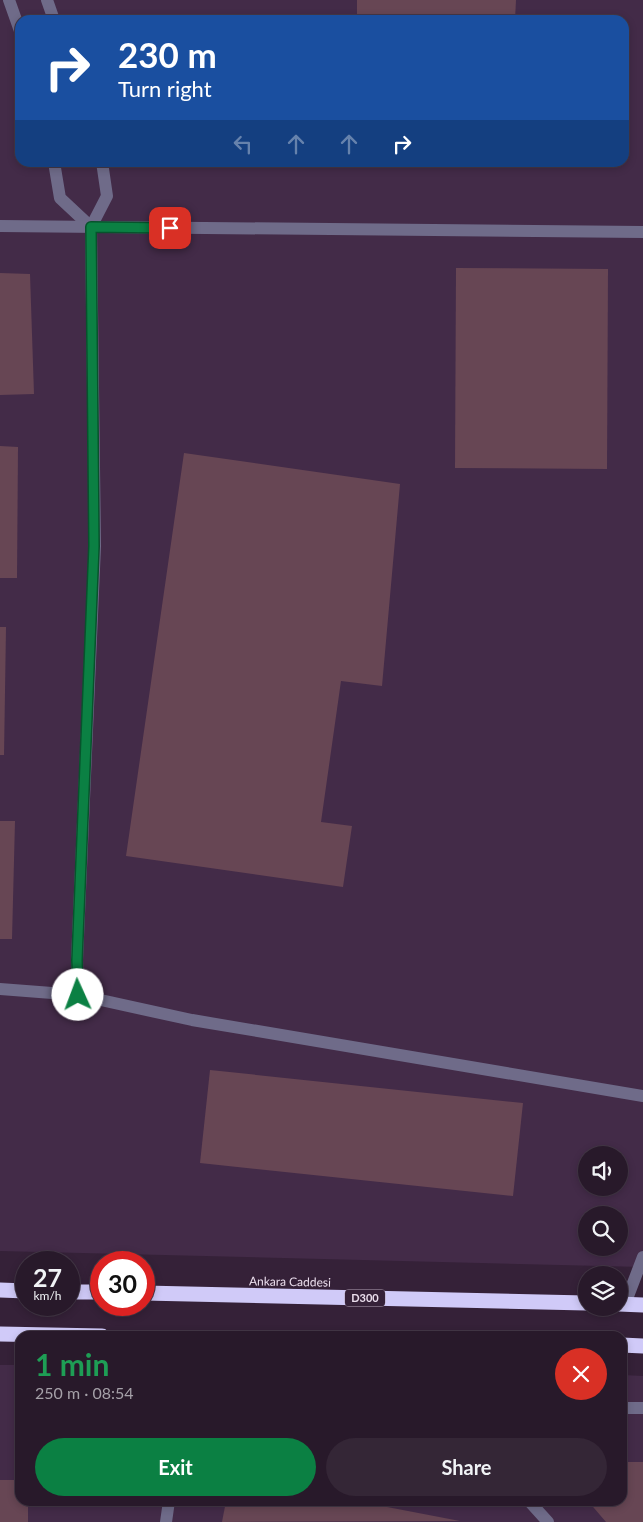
<!DOCTYPE html>
<html lang="en">
<head>
<meta charset="utf-8">
<style>
	body { margin:0; font-family:Lato,sans-serif; background:#342636; color:#f1f3f6; height:100vh; display:flex; flex-direction:column; font-size:19px; white-space:nowrap }
	* { box-sizing:border-box; margin:0 }
	p { font-size:16px; color:#a5a0a8 }
	.icon { flex:none; width:28px; height:28px; fill:none; stroke:currentColor; stroke-width:2; stroke-linecap:round; stroke-linejoin:round }
	.map { position:relative; flex:1; overflow:hidden }
	.details { position:absolute; left:15px; top:1331px; width:612px; height:175px; display:flex; flex-direction:column; background:#28192a; border-radius:15px; box-shadow:0 2px 8px #0003,0 0 0 1px #443847 }
	.details>* { flex:none }
	.guide { position:absolute; left:15px; top:15px; width:614px; height:152px; border-radius:15px; box-shadow:0 2px 8px #0003,0 0 0 1px #443847; background:#1a4fa0; color:#fff; overflow:hidden }
	.tools { position:absolute; left:578px; top:1146px; display:grid; gap:10px }
	.tools a { display:grid; place-items:center; width:50px; height:50px; border-radius:50%; background:#28192a; box-shadow:0 2px 8px #0003,0 0 0 1px #443847; font-size:25px }
	.speed { position:absolute; left:15px; top:1251px; display:flex; gap:10px; font-size:25px; font-weight:700; text-align:center }
	.speed>* { display:grid; place-content:center; width:65px; height:65px; border-radius:50%; background:#28192a; box-shadow:0 2px 8px #0003,0 0 0 1px #443847; line-height:1 }
	.speed small { font-size:12px; font-weight:400 }
	.speed .limit { border:8px solid #d22; background:#fff; color:#111 }
	.pin { position:absolute; display:grid; place-items:center; width:42px; height:42px; color:#fff; margin:-21px; border-radius:10px; box-shadow:0 2px 8px #0006 }
	.me { position:absolute; width:55px; margin:-28px; rotate:358deg; stroke-linejoin:round; filter:drop-shadow(0 0 4px #0008) }
	.turn { display:flex; align-items:center; gap:18px; height:105px; padding:0 20px; font-size:22px }
	.turn .icon { width:65px; height:65px; stroke-width:2.5 }
	.turn b { display:block; font-size:35px; line-height:42px }
	.lanes { display:flex; align-items:center; height:48px; padding:0 20px; background:#0003; justify-content:center; gap:25px; direction:ltr }
	.lanes .off { opacity:.35 }
	.round { display:grid; place-items:center; flex:none; width:52px; height:52px; border-radius:26px; background:#342636 }
	.summary { display:flex; align-items:center; justify-content:space-between; height:85px; padding:0 20px }
	h1 { font-size:30px; font-weight:700; line-height:38px; color:#1e9e55 }
	.button { display:flex; gap:10px; margin-top:auto; padding:10px 20px }
	.button a { flex:1; height:58px; border-radius:30px; background:#0b8043; color:#fff; font-size:20px; font-weight:700; line-height:58px; text-align:center }
	.button a+a { background:#342636; color:#f1f3f6 }
	.map>svg:first-child { display:block }
	.built { fill:#432b48; fill-rule:evenodd }
	.building { fill:#674654 }
	.lines { fill:none; stroke-linecap:round; stroke-linejoin:round }
	.minor { stroke:#6f6b89; stroke-width:12 }
	.highway { stroke:#d0caf8; stroke-width:15 }
	.route-casing { stroke:#07532c; stroke-width:12 }
	.route { stroke:#0b8043; stroke-width:9 }
	.labels { text-anchor:middle; stroke-width:4; stroke-linejoin:round; paint-order:stroke }
	.shield { fill:#352138; stroke:#b4a5b6; stroke-width:1 }
	.shield-label { font-size:11px; font-weight:bold; fill:#eaddec }
	.street-label { font-size:12px; fill:#eaddec; stroke:#352138 }
</style>
</head>
<body>
<div class="map">
<svg width="643" height="1522" viewBox="0 0 643 1522">
	<rect width="100%" height="100%" fill="#352138"/>
	<g class="built">
		<path d="M0 0H643V1267L0 1251ZM20 20H624V162H20ZM586 1155H619V1188H586ZM586 1215H619V1248H586Z"/>
		<polygon points="0,1365 20,1365 20,1501 622,1501 623,1375 643,1376 643,1522 0,1522"/>
	</g>
	<g class="building">
		<polygon points="357,0 516,0 515,20 357,20"/>
		<polygon points="375,162 513,162 513,166 375,164"/>
		<polygon points="456,268 608,269 607,469 455,468"/>
		<polygon points="0,273 30,274 34,394 0,395"/>
		<polygon points="0,446 18,447 17,578 0,578"/>
		<polygon points="184,453 400,484 382,686 341,681 321,822 352,826 343,887 126,856"/>
		<polygon points="0,627 6,627 4,755 0,755"/>
		<polygon points="0,821 15,821 12,939 0,939"/>
		<polygon points="210,1070 523,1103 513,1196 200,1163"/>
		<polygon points="622,1462 643,1462 643,1522 606,1522 588,1501 622,1501"/>
		<polygon points="0,1480 20,1480 20,1501 28,1501 28,1522 0,1522"/>
		<polygon points="226,1501 356,1501 460,1521 222,1522"/>
	</g>
	<g class="lines">
		<g class="minor">
			<polyline points="9,0 20,31"/>
			<polyline points="47,0 54,20"/>
			<polyline points="54,162 60,198 91,227"/>
			<polyline points="0,226 643,232"/>
			<polyline points="0,989 78,995 192,1020 643,1096"/>
			<polyline points="78,995 77,960 95,546 91,227 107,196 102,162"/>
			<polyline points="625,1304 643,1257"/>
			<polyline points="622,1408 643,1408"/>
			<polyline points="529,1501 548,1522"/>
			<polyline points="166,1522 169,1501"/>
		</g>
		<g class="highway">
			<polyline points="0,1290 26,1291"/>
			<polyline points="69,1292 101,1292"/>
			<polyline points="144,1293 586,1303"/>
			<polyline points="619,1304 643,1305"/>
			<polyline points="0,1334 102,1336"/>
			<polyline points="622,1345 643,1346"/>
		</g>
	</g>
	<g class="lines">
		<defs>
			<polyline id="route" points="78,995 77,960 94,546 91,227 170,228"/>
		</defs>
		<use href="#route" class="route-casing"/>
		<use href="#route" class="route"/>
	</g>
	<g class="labels">
		<rect class="shield" x="345" y="1289.5" width="40" height="17" rx="4"/>
		<g class="shield-label">
			<text x="365" y="1302">D300</text>
		</g>
		<g class="street-label">
			<text transform="translate(290 1282) rotate(1)" y="4">Ankara Caddesi</text>
		</g>
	</g>
</svg>
<div class="tools">
<a><svg class="icon" aria-label="sound" viewBox="0 0 24 24"><path d="M4 9h4l5-4v14l-5-4H4zM17 9q2 3 0 6"/></svg></a>
<a><svg class="icon" aria-label="search" viewBox="0 0 24 24"><circle cx="10" cy="10" r="6"/><path d="M15 15l6 6"/></svg></a>
<a><svg class="icon" aria-label="layers" viewBox="0 0 24 24"><path d="M12 4l9 5-9 5-9-5zM3 14l9 5 9-5"/></svg></a>
</div>
<div class="speed"><div>27<small>km/h</small></div><div class="limit">30</div></div>
<div class="pin" style="left:170px;top:228px;background:#d93025"><svg class="icon" aria-label="arrive" viewBox="0 0 24 24"><path d="M6 21V4h12l-3 4 3 4H6"/></svg></div>
<svg class="me" style="left:78px;top:995px" viewBox="-20 -20 40 40"><circle r="19" fill="#fff"/><path d="M0-13L10 11 0 6-10 11z" fill="#0b8043"/></svg>
<div class="guide">
<div class="turn"><svg class="icon" aria-label="right" viewBox="0 0 24 24"><path d="M7 20v-9h11M14 6l5 5-5 5"/></svg><div><b>230 m</b>Turn right</div></div>
<div class="lanes"><svg class="icon off" aria-label="left" viewBox="0 0 24 24"><path d="M17 20v-9H6M10 6l-5 5 5 5"/></svg><svg class="icon off" aria-label="ahead" viewBox="0 0 24 24"><path d="M12 20V5M6 11l6-6 6 6"/></svg><svg class="icon off" aria-label="ahead" viewBox="0 0 24 24"><path d="M12 20V5M6 11l6-6 6 6"/></svg><svg class="icon" aria-label="right" viewBox="0 0 24 24"><path d="M7 20v-9h11M14 6l5 5-5 5"/></svg></div>
</div>
<section class="details">
<div class="summary"><div><h1>1 min</h1><p>250 m · 08:54</p></div><a class="round" style="background:#d93025;color:#fff"><svg class="icon" aria-label="close" viewBox="0 0 24 24"><path d="M6 6l12 12M18 6L6 18"/></svg></a></div>
<div class="button"><a>Exit</a><a>Share</a></div>
</section>
</div>
</body>
</html>
